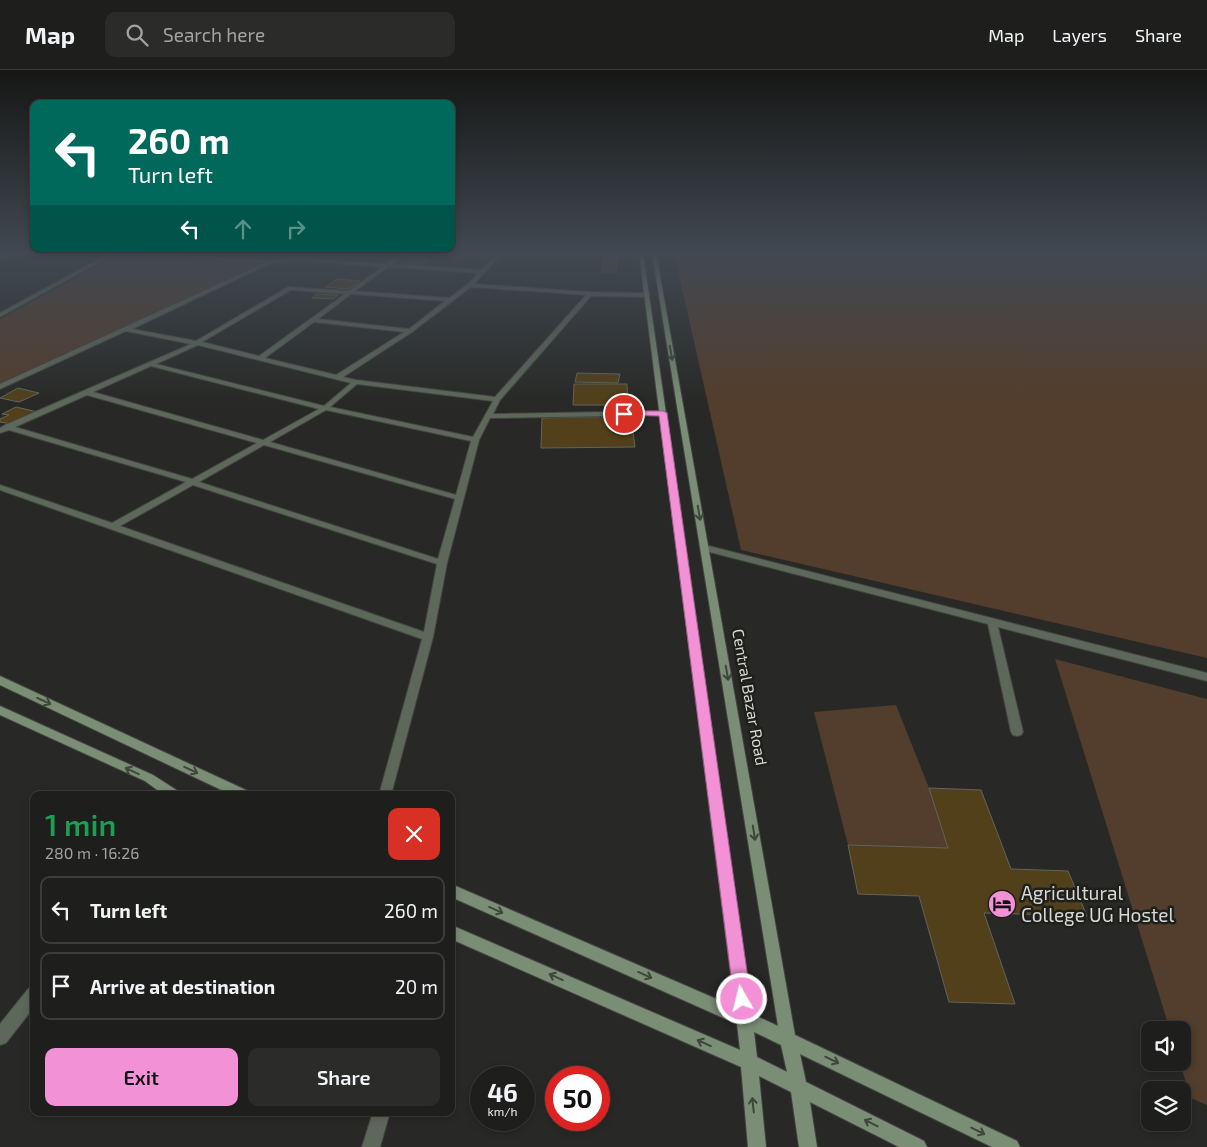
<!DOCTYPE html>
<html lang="en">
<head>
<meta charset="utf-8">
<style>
	body { margin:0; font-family:"Exo 2",sans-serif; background:#2b2c29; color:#f1f3f6; height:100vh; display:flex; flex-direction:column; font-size:19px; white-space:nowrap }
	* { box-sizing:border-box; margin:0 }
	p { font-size:16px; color:#a1a2a3 }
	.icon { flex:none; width:28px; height:28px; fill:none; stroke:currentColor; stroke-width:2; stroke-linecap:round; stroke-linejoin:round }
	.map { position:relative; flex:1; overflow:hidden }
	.drawer { position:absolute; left:30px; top:721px; width:425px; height:325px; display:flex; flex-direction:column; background:#1e1f1c; border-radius:10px; box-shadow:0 2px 8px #0003,0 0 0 1px #3c3d3b }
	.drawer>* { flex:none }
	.hud { position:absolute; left:30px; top:30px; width:425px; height:152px; border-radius:10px; box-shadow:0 2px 8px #0003,0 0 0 1px #3c3d3b; background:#00695c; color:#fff; overflow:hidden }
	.buttons { position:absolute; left:1141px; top:951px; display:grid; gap:10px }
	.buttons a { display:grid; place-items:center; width:50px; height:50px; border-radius:10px; background:#1e1f1c; box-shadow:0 2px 8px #0003,0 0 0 1px #3c3d3b; font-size:25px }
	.speed { position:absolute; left:470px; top:996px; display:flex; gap:10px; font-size:25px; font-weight:700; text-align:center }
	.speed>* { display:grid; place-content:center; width:65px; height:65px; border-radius:50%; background:#1e1f1c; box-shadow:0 2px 8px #0003,0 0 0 1px #3c3d3b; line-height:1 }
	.speed small { font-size:12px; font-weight:400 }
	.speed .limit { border:8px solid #d22; background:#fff; color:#111 }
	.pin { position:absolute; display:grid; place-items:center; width:42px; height:42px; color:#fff; margin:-21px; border:2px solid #fff; border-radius:50%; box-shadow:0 1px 5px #0007 }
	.me { position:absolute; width:55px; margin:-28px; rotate:352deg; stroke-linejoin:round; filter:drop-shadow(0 0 4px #0008) }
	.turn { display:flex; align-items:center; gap:18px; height:105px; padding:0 15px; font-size:22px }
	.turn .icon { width:65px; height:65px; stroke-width:2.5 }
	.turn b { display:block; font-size:35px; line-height:42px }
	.lanes { display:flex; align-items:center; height:48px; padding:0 15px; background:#0003; justify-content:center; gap:25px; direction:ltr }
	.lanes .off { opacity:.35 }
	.round { display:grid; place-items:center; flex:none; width:52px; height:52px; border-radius:10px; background:#2b2c29 }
	.headline { display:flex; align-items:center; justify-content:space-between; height:85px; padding:0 15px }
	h1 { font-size:30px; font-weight:600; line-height:38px; color:#1e9e55 }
	.primary-button { display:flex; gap:10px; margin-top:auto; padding:10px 15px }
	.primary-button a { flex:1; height:58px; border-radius:10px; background:#f291d6; color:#111; font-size:20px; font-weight:600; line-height:58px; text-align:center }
	.primary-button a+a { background:#2b2c29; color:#f1f3f6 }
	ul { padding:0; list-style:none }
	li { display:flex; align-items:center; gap:15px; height:68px; margin:0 10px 8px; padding:0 5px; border:2px solid #3c3d3b; border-radius:10px }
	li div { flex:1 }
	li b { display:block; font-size:19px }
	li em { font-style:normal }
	header { display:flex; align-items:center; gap:30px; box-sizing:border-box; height:70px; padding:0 25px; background:#1e1f1c; border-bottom:1px solid #3c3d3b }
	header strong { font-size:24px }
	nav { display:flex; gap:28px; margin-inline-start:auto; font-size:18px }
	.search { width:350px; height:45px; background:#2b2c29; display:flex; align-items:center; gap:12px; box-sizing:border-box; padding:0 18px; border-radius:10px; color:#a1a2a3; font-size:19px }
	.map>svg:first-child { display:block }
	.green { fill:#533d2c }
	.building { fill:#514019; stroke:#646360 }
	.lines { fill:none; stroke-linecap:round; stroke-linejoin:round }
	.service-casing { stroke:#444542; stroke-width:2 }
	.minor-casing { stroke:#444542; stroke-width:2 }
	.secondary-casing { stroke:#444542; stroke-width:2 }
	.service { fill:#5d685a; fill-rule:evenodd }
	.minor { fill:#5d685a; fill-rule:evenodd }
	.secondary { fill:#7a8d75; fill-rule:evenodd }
	.oneway { stroke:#3f463b }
	.route { fill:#f291d6; stroke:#9d5e8b }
	.labels { text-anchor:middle; stroke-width:5; stroke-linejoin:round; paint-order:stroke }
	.street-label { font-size:16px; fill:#d7d8d6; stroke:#1f1f1c }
	.near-poi-label { font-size:19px; fill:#d7d8d6; stroke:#1f1f1c; text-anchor:start }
</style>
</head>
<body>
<header>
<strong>Map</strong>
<div class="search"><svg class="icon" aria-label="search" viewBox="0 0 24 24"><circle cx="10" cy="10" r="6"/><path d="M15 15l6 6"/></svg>Search here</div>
<nav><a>Map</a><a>Layers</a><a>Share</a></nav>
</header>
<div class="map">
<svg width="1207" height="1077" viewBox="0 0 1207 1077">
	<rect width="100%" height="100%" fill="#282926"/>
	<g class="green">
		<polygon points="120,183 271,192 0,317 0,249"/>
		<polygon points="674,183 1207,183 1207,588 741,480"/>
		<polygon points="1055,589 1207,629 1207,1035 1191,1028 1180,993 1182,992 1182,960 1170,960"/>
		<polygon points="896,635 929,718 948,778 848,775 814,642"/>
	</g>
	<g class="building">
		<polygon points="442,183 467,183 462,188 439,186"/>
		<polygon points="409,188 430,189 421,196 399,195"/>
		<polygon points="604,188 617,188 616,202 602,202"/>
		<polygon points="337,209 360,211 349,219 326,217"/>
		<polygon points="317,224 338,225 333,229 312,228"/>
		<polygon points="577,303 620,304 618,313 575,312"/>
		<polygon points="574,314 627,314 628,335 573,335"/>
		<polygon points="18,318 39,323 19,332 0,328"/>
		<polygon points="16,337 38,342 12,354 0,352 0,349 9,345 2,344"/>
		<polygon points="631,346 635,377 541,378 542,348"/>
		<polygon points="929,718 981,720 1011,799 1068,801 1087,846 984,843 1015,934 949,932 919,826 858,824 848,775 948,778"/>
	</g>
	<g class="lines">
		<defs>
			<polygon id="service" points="705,475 1207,603 1207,611 998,557 1023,662 1021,665 1017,666 1013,665 1011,662 988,554 702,480 700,478 702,476"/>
			<g id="minor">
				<polygon points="8,183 14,183 0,190 0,187"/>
				<polygon points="110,183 116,183 0,247 0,243"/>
				<path d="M125 183H152L271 191 296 188 386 194 401 183H406L392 194 481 200 498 183H503L474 214 590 222 647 223 650 225 647 227 591 226 500 330 493 344 663 341 667 343 666 345 490 348 479 370 447 493 433 567 391 725H379L422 569 0 420V415L112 453 186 412 9 360 0 363V358L5 355 191 274 126 261 2 318 0 319V314L265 193ZM296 190 382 197 349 221 288 217 196 271 132 259 271 193ZM388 197 478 203 468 214 449 228 355 221ZM471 217 586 225 495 327 356 310 343 307 412 262ZM291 220 345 224 259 286 202 272ZM351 224 445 231 409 259 318 249ZM314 252 404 262 336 305 265 288ZM198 275 351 313 324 336 156 294ZM151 296 319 339 263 370 93 322ZM357 314 493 331 473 367 330 337ZM87 325 257 373 192 409 15 357ZM326 340 471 371 456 425 270 372ZM264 375 455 429 438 489 199 412ZM193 415 437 494 424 562 120 456Z"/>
				<polygon points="34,917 34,937 6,973 0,975 0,954 28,919"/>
				<polygon points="373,1042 390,1042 380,1077 362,1077"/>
			</g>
			<g id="secondary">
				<path d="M639 183H643L752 944 778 956 652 183H656L795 965 1017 1071 1020 1077H992L800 984 806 1012 924 1071 927 1077H899L810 1032 817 1077H799L791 1022 759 1006 766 1077H748L741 997 451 869V855L740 980 737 954 451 827V814L735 937ZM754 962 781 975 787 1002 757 987Z"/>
				<polygon points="0,606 248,721 250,725 232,725 0,615"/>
				<polygon points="0,636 153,705 178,721 180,725 164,725 145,711 0,645"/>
			</g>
		</defs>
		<use href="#service" class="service-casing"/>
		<use href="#minor" class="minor-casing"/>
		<use href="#secondary" class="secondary-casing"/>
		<use href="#service" class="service"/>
		<use href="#minor" class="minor"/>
		<use href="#secondary" class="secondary"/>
	</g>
	<defs><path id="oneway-shaft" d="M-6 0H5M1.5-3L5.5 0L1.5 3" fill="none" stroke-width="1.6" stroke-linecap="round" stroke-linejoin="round" transform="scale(1.25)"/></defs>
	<g class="oneway">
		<use href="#oneway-shaft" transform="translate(671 283) rotate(80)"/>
		<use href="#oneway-shaft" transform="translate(699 443) rotate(80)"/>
		<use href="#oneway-shaft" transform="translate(727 603) rotate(80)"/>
		<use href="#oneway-shaft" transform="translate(44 631) rotate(25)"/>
		<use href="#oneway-shaft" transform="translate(191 700) rotate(25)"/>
		<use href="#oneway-shaft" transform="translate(132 701) rotate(-155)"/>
		<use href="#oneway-shaft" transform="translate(754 763) rotate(81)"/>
		<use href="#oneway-shaft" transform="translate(496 840) rotate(24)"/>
		<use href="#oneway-shaft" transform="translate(645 905) rotate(24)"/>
		<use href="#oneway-shaft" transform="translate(556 907) rotate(-156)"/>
		<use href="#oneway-shaft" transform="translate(704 973) rotate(-156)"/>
		<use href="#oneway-shaft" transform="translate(832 990) rotate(26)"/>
		<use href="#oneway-shaft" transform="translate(753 1035) rotate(-96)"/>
		<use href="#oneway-shaft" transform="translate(871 1053) rotate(-153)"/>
		<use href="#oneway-shaft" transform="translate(978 1061) rotate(26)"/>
	</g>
	<linearGradient id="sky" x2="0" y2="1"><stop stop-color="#161715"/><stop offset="0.55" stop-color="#424952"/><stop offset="1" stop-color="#424952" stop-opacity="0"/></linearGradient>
	<rect width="1207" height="334" fill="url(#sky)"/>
	<polygon class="route" points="624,341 663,341 667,343 751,929 749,935 742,938 736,935 734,929 659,346 621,345 620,344"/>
	<defs>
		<symbol id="hotel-disc" viewBox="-11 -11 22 22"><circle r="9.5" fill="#f291d6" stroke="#1f1f1c"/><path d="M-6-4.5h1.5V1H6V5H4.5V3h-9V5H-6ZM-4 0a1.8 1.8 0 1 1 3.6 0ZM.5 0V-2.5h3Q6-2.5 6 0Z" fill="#111"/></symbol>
	</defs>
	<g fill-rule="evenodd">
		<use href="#hotel-disc" x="986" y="818" width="32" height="32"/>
	</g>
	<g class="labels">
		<g class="street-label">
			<text transform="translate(750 627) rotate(80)" y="6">Central Bazar Road</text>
		</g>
		<g class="near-poi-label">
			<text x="1021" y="830">Agricultural<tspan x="1021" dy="22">College UG Hostel</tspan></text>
		</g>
	</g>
</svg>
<div class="buttons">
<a><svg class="icon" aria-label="sound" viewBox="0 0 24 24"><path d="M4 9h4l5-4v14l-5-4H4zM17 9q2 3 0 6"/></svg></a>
<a><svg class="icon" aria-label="layers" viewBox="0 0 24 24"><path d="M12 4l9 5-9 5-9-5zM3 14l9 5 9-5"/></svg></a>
</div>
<div class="speed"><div>46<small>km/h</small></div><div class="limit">50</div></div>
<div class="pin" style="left:624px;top:344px;background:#d93025"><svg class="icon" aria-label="arrive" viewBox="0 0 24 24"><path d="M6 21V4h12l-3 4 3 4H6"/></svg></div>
<svg class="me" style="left:742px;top:929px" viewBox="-20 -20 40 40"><circle r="17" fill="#f291d6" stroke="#fff" stroke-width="3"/><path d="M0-11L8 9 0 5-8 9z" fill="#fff"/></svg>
<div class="hud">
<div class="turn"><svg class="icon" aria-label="left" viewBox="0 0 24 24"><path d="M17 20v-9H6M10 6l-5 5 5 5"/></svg><div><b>260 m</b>Turn left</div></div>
<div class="lanes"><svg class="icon" aria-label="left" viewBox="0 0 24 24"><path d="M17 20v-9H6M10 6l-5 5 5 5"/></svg><svg class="icon off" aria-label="ahead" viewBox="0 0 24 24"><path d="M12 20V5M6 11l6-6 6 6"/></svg><svg class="icon off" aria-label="right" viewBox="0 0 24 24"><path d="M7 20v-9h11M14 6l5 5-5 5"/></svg></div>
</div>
<section class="drawer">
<div class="headline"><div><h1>1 min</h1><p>280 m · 16:26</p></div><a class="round" style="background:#d93025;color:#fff"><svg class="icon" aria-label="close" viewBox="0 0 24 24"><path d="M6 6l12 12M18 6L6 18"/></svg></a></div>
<ul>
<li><svg class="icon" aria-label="left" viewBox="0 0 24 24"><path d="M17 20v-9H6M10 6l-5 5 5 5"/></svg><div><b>Turn left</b></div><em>260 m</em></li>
<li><svg class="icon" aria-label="arrive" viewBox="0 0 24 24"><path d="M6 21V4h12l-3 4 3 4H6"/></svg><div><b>Arrive at destination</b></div><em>20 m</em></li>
</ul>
<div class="primary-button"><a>Exit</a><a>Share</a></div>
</section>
</div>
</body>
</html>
